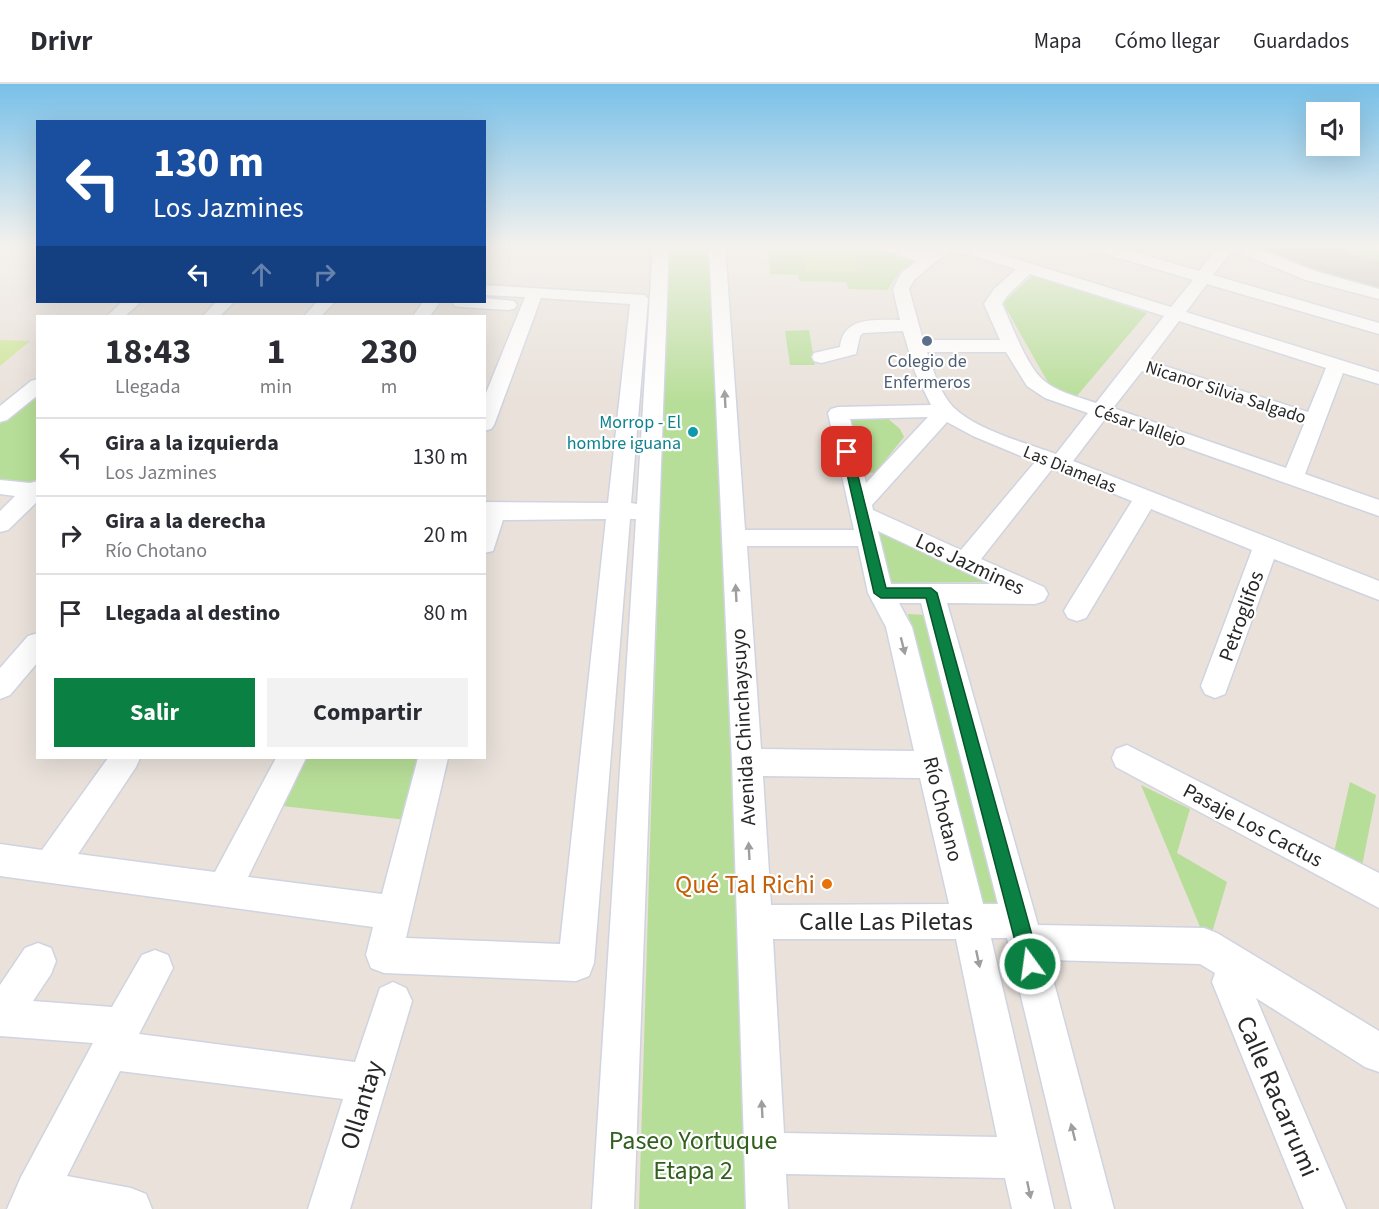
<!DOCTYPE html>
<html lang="es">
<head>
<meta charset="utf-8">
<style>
	body { margin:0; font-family:"Source Sans 3",sans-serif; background:#f2f2f3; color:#2b2b33; height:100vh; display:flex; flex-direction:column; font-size:22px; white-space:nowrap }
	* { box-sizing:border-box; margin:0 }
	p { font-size:20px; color:#7c7c81 }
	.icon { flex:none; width:33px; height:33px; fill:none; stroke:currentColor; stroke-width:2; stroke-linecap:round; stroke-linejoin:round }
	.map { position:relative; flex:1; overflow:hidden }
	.panel { position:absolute; left:36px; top:231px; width:450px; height:444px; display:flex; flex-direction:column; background:#fff; border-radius:0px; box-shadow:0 6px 24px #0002 }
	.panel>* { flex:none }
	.banner { position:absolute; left:36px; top:36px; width:450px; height:183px; border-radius:0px; box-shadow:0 6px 24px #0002; background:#1a4fa0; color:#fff; overflow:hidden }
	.buttons { position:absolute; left:1306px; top:18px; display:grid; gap:12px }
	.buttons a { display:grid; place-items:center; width:54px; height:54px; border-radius:0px; background:#fff; box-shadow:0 6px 24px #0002; font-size:30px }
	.pin { position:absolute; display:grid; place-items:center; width:51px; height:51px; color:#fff; margin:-26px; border-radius:12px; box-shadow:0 3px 9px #0006 }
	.me { position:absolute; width:66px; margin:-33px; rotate:346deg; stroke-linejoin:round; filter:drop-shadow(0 0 4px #0008) }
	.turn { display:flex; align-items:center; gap:21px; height:126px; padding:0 18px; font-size:27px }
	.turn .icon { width:78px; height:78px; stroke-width:2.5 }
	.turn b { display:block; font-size:42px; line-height:51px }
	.lanes { display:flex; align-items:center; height:57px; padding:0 18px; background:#0003; justify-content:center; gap:30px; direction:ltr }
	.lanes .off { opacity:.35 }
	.eta { display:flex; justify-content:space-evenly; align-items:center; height:102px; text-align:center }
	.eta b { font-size:36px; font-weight:700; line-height:42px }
	.primary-button { display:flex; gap:12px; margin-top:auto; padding:12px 18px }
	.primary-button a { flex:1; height:69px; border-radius:0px; background:#0b8043; color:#fff; font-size:24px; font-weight:700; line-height:69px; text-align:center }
	.primary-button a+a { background:#f2f2f3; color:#2b2b33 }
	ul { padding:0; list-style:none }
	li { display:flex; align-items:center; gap:18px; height:78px; padding:0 18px; border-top:2px solid #e1e1e2 }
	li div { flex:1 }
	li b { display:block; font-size:22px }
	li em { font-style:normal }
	header { display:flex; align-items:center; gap:36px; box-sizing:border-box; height:84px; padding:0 30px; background:#fff; border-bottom:2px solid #e1e1e2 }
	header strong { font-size:28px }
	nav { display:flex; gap:33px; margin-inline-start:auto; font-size:21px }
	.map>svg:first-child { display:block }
	.green { fill:#b7de98 }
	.pitch { fill:#cbe594 }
	.building { fill:#c2bcb5; stroke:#c4bdb4; stroke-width:1.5 }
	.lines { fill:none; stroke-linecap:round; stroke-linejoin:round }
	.minor-casing { stroke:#cfd4e0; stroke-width:3 }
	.minor { fill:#fff; fill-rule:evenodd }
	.oneway { fill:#9e9e9e }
	.route { fill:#0b8043; stroke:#07532c; stroke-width:1.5 }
	.service-dot { fill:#5c6f8a; stroke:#fff; stroke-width:2 }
	.culture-dot { fill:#0f9aa8; stroke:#fff; stroke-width:2 }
	.food-dot { fill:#e8710a; stroke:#fff; stroke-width:2 }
	.labels { text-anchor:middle; stroke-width:4.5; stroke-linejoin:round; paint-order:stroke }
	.far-service-label { font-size:18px; fill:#4e5e75; stroke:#fff }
	.far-street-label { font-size:18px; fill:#282828; stroke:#fff }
	.far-culture-label { font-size:18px; fill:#0d838f; stroke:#fff; text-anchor:end }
	.street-label { font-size:21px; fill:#282828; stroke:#fff }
	.near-food-label { font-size:26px; fill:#c56008; stroke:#fff; text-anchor:end }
	.near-street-label { font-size:26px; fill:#282828; stroke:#fff }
	.near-park-label { font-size:26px; fill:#315f1d; stroke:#fff }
</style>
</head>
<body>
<header>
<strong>Drivr</strong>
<nav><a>Mapa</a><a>Cómo llegar</a><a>Guardados</a></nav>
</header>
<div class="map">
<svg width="1379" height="1125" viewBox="0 0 1379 1125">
	<rect width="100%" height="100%" fill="#e9e1da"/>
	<g class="green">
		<polygon points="668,161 711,161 748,1125 639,1125"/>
		<path d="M766 161H900L925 170C911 180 895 190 888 206L849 205 846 198 799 197 798 191 771 190Z"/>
		<polygon points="1298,161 1379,161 1379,181"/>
		<polygon points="1033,191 1147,229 1076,313 1050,302 1003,219"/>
		<polygon points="809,246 815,281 790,281 785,247"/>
		<polygon points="37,307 38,397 33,401 0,398 0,340"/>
		<polygon points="886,333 900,345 904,353 875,389 863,388 847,334"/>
		<polygon points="885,445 983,491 983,498 889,499 878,448"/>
		<polygon points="908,530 925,531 1001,822 972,816"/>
		<polygon points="297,674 422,674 407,736 273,721"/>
		<polygon points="1350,698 1376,711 1361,787 1333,773"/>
		<polygon points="1141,701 1190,725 1177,769 1227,798 1208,862"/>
	</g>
	<g class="pitch">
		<polygon points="854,171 858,187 807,188 803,172"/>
		<polygon points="0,256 30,257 0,282"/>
	</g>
	<polygon class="building" points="1254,161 1329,161 1346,166 1344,169 1379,178 1379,203 1319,186"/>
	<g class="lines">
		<defs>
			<g id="minor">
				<polygon points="653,161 669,161 634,1125 592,1125 636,435 630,435 594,879 589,892 576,897 384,889 371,884 366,871 373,843 0,792 0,760 42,766 108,674 140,674 136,683 78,770 215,788 276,674 306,674 248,793 382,810 418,674 448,674 406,854 560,860 606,435 503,436 493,467 484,469 484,418 608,419 630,220 541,214 494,341 491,345 484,347 484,314 525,213 484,211 484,201 645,211 648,215 631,419 637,420"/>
				<path d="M709 161H725L745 446H854L828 329 831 325 838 323 931 321 915 288 903 247 863 249 860 252 856 270 821 279 814 277 812 273 814 269 840 263C843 232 876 236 900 236L893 205 901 189 917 177 879 164 877 161H900L926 169 937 161H971L1171 223 1193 196 1086 164 1084 161H1109L1199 187 1220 161H1247L1318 188 1379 205V215L1306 196 1232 166 1213 191 1379 239V250L1207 200 1186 228 1379 288V300L1343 289 1305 390 1379 416V432L1105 335 1073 377 1379 497V516L1274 475 1225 610 1215 614 1205 610 1201 602 1252 466 1151 425 1086 534 1077 537 1068 534 1064 527 1068 520 1132 417 1052 385 981 475 1044 503 1048 510 1044 517 1035 520 947 519 1038 841 1204 844 1217 849 1379 947V988L1365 983 1256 914 1346 1125H1304L1212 898 1215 889 1200 880 1048 876 1114 1125H1072L1007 854H991L1054 1125H1012L1005 1094 786 1090 788 1125H746L732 678ZM951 165 1016 185 994 205 984 220 1000 256H923L909 205 914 196ZM1030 190 1164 232 1096 319C1079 313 1055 308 1041 294 1025 278 1012 241 1002 220L1007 212ZM1179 237 1326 284 1308 328 1149 277ZM927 268H1006L1027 302 1045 314 1088 329 1056 370C1026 359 976 346 953 323 940 309 933 286 927 268ZM1142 287 1304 340 1286 384 1113 324ZM928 333 866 399 850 335ZM947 338 973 352 1035 378 961 466 873 426 872 421ZM878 447 991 500H891ZM747 462H858L868 509 886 543 914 667 761 665ZM899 519H921L998 820H983L912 543ZM763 692 920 694 949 820 771 821ZM773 855H956L997 1053 784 1049Z"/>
				<polygon points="484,214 514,217 517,221 514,225 508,226 461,223 455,222 452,218 484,218"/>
				<polygon points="122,218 141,218 125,232 107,232"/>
				<polygon points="216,218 234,218 220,232 203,232"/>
				<polygon points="317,218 335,218 321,232 304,232"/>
				<polygon points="423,218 440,218 430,232 413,232"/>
				<polygon points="38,295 38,311 7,336 0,338 0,322 31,297"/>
				<polygon points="0,396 30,399 38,397 38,417 8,446 0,448 0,427 15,412 0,410"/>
				<polygon points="38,549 38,578 10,611 0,615 0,584 28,552"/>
				<polygon points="1127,661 1379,789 1379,824 1116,683 1112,674 1116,665"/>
				<polygon points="38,859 51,864 56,877 51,890 33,917 112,923 142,871 155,866 168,871 173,884 139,950 355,978 380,904 393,898 406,904 412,917 350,1125 308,1125 343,1015 120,987 67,1092 131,1104 146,1110 152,1125 7,1125 21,1093 93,959 0,952 0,901 25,864"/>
			</g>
		</defs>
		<use href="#minor" class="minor-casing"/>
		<use href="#minor" class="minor"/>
	</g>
	<defs><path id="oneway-solid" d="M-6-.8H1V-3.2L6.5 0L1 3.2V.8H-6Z" transform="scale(1.5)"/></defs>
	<g class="oneway">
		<use href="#oneway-solid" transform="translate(725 315) rotate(-93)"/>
		<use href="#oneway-solid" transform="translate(736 509) rotate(-93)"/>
		<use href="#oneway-solid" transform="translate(903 562) rotate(76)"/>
		<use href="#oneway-solid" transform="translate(749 767) rotate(-93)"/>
		<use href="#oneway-solid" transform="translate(978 875) rotate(78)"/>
		<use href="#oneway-solid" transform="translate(762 1025) rotate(-93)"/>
		<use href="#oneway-solid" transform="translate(1073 1048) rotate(-104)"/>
		<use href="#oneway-solid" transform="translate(1029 1106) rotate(78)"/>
	</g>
	<linearGradient id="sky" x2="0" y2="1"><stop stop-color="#78c0e8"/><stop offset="0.51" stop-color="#f5f2ee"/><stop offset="1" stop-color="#f5f2ee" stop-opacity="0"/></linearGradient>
	<rect width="1379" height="318" fill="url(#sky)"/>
	<polygon class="route" points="847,365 852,368 886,504 931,504 937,509 1040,880 1037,886 1030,889 1024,886 1021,880 926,514 881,514 874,509 842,368"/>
	<circle class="service-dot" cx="927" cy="257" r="6"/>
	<circle class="culture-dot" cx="693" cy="348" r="6"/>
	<circle class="food-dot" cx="827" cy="800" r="6"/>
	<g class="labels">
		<g class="far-service-label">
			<text x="927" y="283">Colegio de<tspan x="927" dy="21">Enfermeros</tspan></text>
		</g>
		<g class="far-street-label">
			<text transform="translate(1226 308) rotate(18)" y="6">Nicanor Silvia Salgado</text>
			<text transform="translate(1140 341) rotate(19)" y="6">César Vallejo</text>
			<text transform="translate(1070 385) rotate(22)" y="6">Las Diamelas</text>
		</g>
		<g class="far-culture-label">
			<text x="681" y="344">Morrop - El<tspan x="681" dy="21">hombre iguana</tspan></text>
		</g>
		<g class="street-label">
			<text transform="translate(970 480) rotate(25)" y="7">Los Jazmines</text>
			<text transform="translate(1241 532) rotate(-70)" y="7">Petroglifos</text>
			<text transform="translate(743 643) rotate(-93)" y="7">Avenida Chinchaysuyo</text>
			<text transform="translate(943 725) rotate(76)" y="7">Río Chotano</text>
			<text transform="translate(1253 741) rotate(28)" y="7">Pasaje Los Cactus</text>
		</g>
		<g class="near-food-label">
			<text x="815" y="809">Qué Tal Richi</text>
		</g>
		<g class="near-street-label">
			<text x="886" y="846">Calle Las Piletas</text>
			<text transform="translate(1278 1012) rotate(67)" y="9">Calle Racarrumi</text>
			<text transform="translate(361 1021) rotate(-73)" y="9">Ollantay</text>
		</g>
		<g class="near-park-label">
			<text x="693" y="1065">Paseo Yortuque<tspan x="693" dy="30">Etapa 2</tspan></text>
		</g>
	</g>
</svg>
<div class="buttons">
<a><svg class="icon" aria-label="sound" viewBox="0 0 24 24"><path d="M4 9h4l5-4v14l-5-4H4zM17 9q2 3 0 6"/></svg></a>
</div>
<div class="pin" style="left:847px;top:368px;background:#d93025"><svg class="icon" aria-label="arrive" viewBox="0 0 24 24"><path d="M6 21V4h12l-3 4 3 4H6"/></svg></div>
<svg class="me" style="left:1030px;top:880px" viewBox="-20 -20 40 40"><circle r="17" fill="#0b8043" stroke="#fff" stroke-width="3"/><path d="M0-11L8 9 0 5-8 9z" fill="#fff"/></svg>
<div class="banner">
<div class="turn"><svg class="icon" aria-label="left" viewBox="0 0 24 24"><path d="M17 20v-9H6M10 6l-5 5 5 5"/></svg><div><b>130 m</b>Los Jazmines</div></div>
<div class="lanes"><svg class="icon" aria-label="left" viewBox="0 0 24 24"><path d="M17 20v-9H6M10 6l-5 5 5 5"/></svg><svg class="icon off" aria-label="ahead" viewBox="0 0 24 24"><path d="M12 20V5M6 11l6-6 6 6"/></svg><svg class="icon off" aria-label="right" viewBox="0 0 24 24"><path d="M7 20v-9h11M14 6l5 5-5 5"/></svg></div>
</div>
<section class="panel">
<div class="eta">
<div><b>18:43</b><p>Llegada</p></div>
<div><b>1</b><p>min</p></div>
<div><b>230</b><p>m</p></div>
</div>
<ul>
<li><svg class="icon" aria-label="left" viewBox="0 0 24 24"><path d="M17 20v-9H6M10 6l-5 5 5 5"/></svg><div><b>Gira a la izquierda</b><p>Los Jazmines</p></div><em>130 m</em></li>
<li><svg class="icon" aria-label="right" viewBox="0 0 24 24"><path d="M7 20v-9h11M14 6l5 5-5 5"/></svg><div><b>Gira a la derecha</b><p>Río Chotano</p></div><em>20 m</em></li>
<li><svg class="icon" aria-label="arrive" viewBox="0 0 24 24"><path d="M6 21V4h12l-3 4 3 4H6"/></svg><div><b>Llegada al destino</b></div><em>80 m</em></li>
</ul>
<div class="primary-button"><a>Salir</a><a>Compartir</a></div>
</section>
</div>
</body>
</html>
